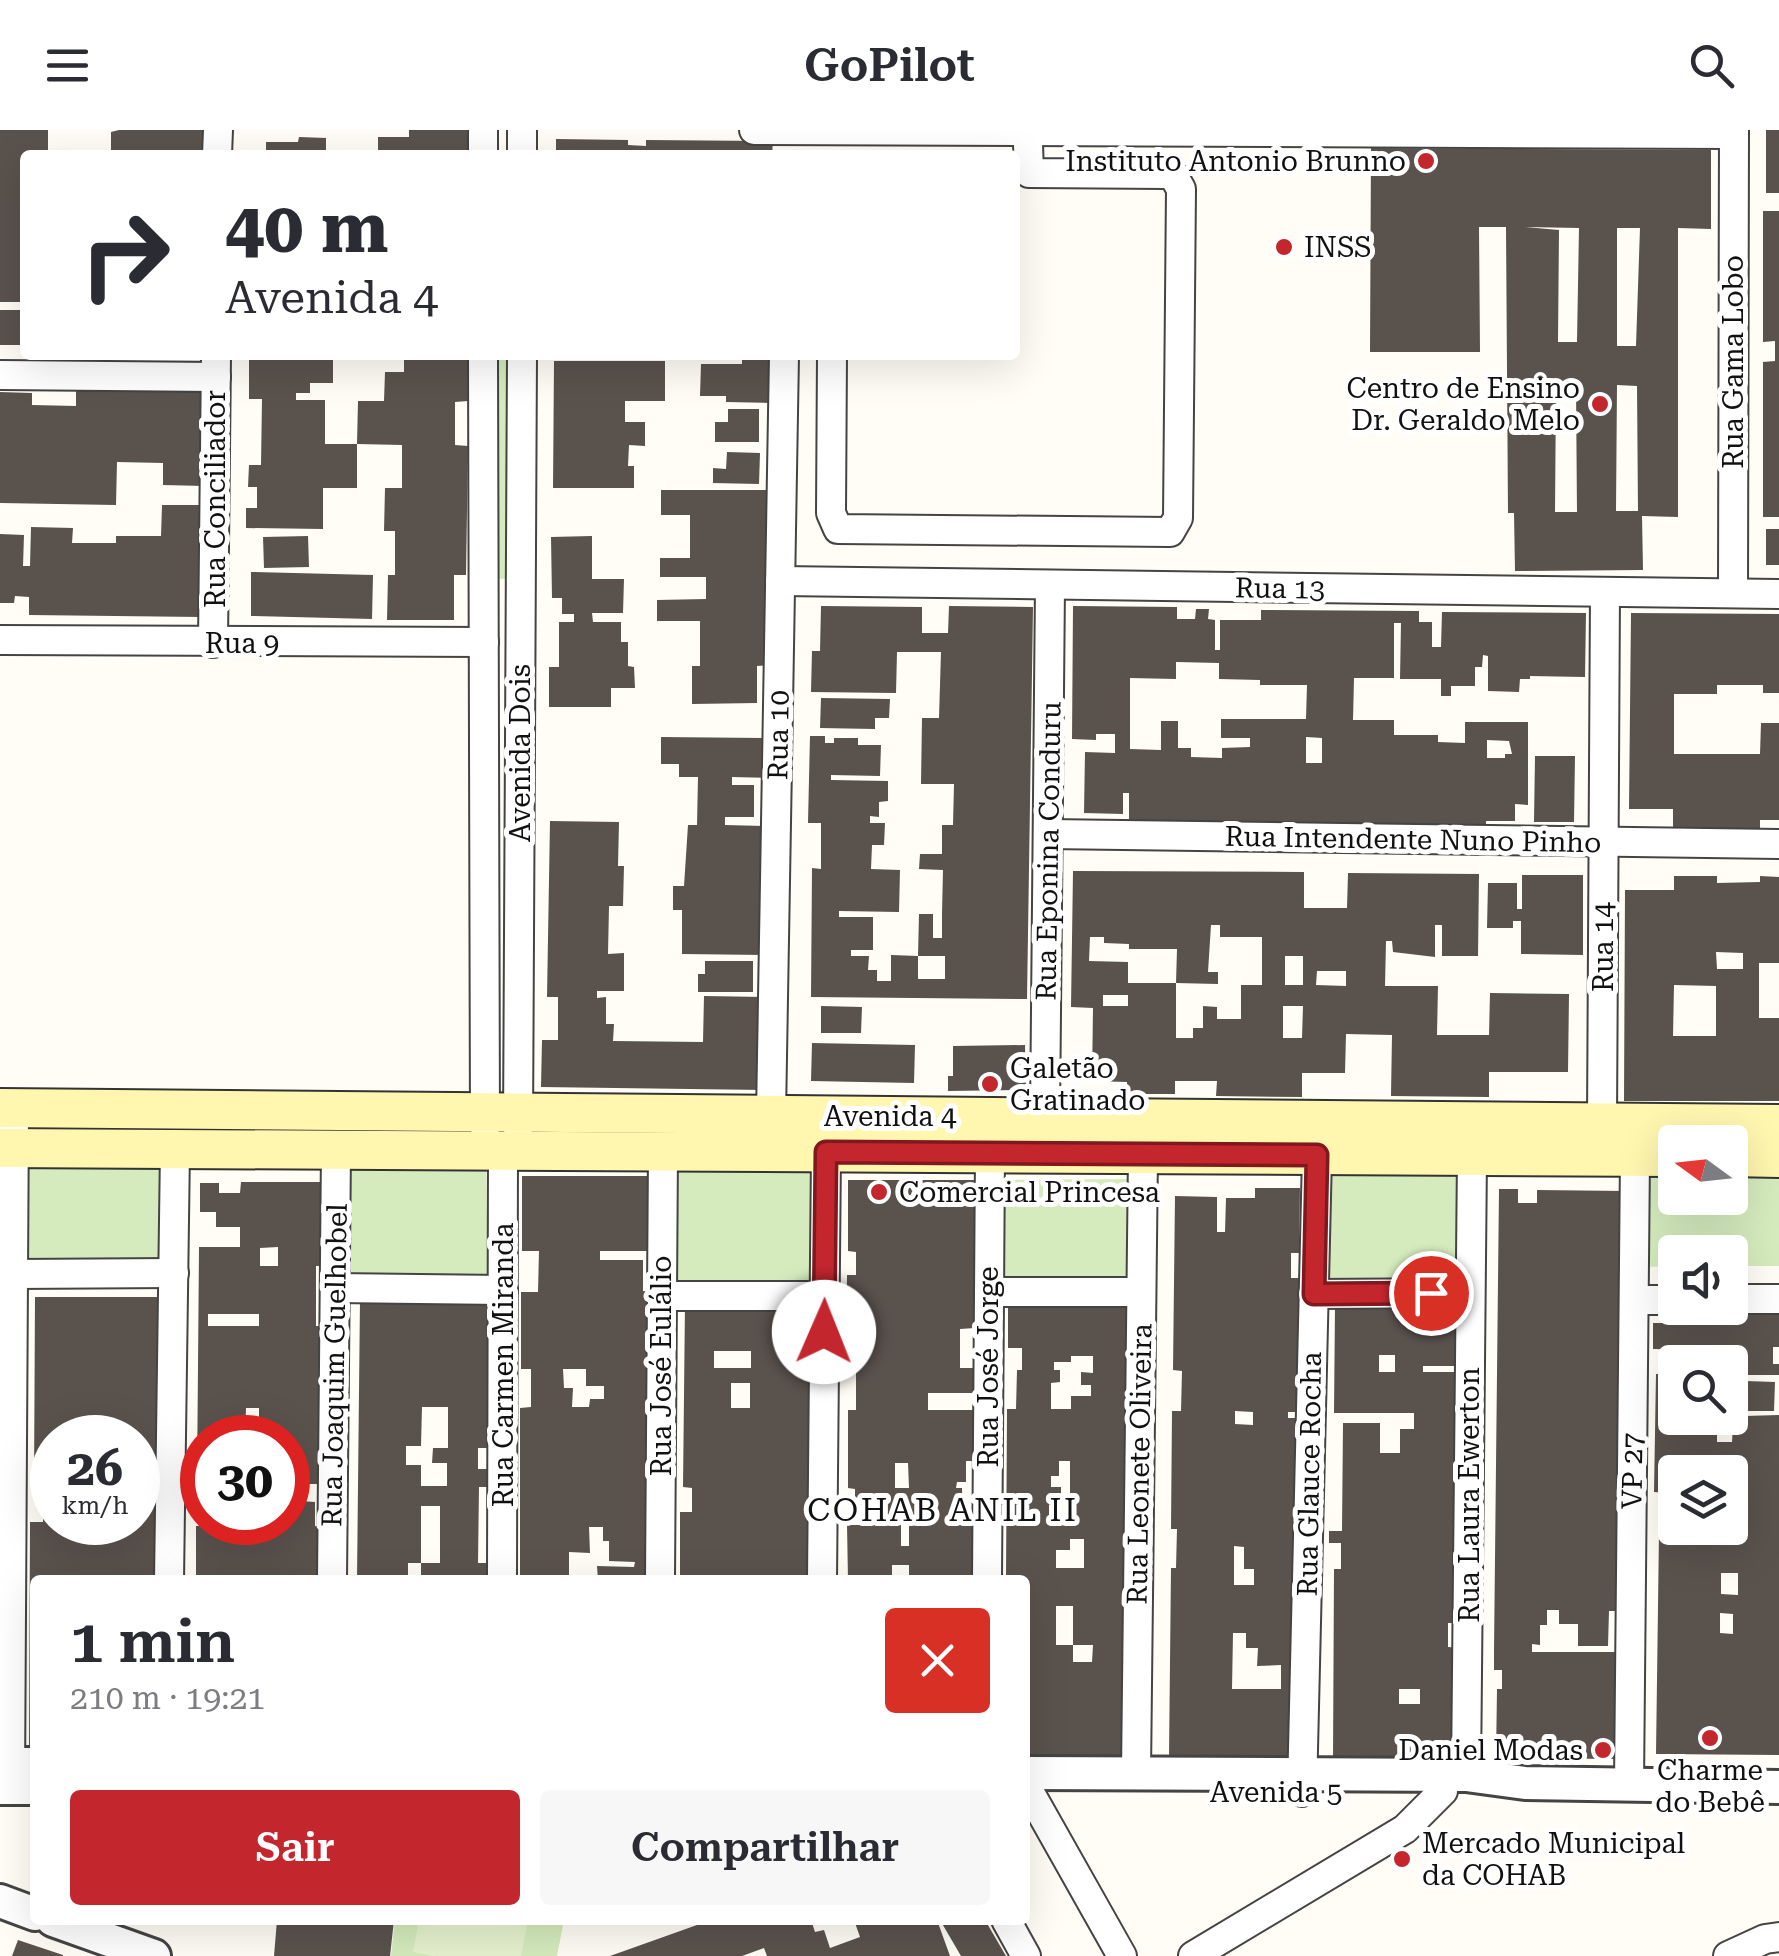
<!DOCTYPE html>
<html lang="pt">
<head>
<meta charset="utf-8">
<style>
	body { margin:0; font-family:"Roboto Serif",serif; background:#f7f7f7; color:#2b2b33; height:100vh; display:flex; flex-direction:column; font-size:38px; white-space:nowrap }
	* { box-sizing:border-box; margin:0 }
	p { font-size:32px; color:#7c7c81 }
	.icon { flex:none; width:55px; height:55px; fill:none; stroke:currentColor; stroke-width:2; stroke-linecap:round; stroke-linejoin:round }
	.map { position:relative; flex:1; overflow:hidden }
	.details { position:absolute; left:30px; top:1445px; width:1000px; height:350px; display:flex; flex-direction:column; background:#fff; border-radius:10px; box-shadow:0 10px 40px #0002 }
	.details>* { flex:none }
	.banner { position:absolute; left:20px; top:20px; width:1000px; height:210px; border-radius:10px; box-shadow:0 10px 40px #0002; background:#fff; color:#2b2b33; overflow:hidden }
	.needle { width:65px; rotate:285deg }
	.tools { position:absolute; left:1658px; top:995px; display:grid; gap:20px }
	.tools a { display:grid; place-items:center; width:90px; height:90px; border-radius:10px; background:#fff; box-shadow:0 10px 40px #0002; font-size:50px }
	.speed { position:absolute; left:30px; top:1285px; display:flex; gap:20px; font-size:50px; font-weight:700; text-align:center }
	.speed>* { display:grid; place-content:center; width:130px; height:130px; border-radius:50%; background:#fff; box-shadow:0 10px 40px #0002; line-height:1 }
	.speed small { font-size:25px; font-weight:400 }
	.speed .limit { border:15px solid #d22; background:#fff; color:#111 }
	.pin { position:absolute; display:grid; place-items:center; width:85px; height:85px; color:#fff; margin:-42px; border:5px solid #fff; border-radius:50%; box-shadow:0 2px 10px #0007 }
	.me { position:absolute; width:110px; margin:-55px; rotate:1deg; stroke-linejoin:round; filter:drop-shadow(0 0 8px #0008) }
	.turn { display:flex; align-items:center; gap:35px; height:210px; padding:0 40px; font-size:45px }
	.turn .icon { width:130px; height:130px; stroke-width:2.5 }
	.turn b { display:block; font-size:70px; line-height:85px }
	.round { display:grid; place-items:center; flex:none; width:105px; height:105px; border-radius:10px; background:#f7f7f7 }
	.overview { display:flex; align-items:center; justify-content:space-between; height:170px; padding:0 40px }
	h1 { font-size:60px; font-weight:600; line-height:75px }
	.button { display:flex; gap:20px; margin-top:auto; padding:20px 40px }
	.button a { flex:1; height:115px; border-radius:10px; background:#c4262e; color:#fff; font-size:40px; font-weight:600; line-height:115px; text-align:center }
	.button a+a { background:#f7f7f7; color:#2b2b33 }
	header { display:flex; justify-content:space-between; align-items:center; height:130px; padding:0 40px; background:#fff; font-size:45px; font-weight:600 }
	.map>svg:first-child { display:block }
	.green { fill:#d5ebbd }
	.pitch { fill:#e6f2cf }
	.building { fill:#5a524d; fill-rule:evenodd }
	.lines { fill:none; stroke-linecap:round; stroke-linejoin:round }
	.minor-casing { stroke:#444; stroke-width:32 }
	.tertiary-casing { stroke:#444; stroke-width:38 }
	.secondary-casing { stroke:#333; stroke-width:42 }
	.minor { stroke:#fff; stroke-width:28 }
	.tertiary { stroke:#fff; stroke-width:32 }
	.secondary { stroke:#fff6b0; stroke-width:38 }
	.route-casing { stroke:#7f191e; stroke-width:25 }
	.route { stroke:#c4262e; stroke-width:18 }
	.poi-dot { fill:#c4262e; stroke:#fff; stroke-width:4 }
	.labels { text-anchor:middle; stroke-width:10; stroke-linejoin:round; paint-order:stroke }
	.poi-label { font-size:28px; fill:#111; stroke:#fff; text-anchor:start }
	.street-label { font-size:28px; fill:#111; stroke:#fff }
	.quarter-label { font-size:32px; letter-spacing:2.5px; fill:#111; stroke:#fff }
</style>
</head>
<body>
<header><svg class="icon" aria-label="menu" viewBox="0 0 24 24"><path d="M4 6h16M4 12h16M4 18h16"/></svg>GoPilot<svg class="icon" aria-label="search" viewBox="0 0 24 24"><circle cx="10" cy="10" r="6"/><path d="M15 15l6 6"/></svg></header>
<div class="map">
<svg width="1779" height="1826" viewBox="0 0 1779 1826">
	<rect width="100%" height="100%" fill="#fffdf5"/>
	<g class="green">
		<polygon points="492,225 512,225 508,449 490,449"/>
		<polygon points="161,1024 162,1128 22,1129 22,1025"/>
		<polygon points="349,1029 486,1032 488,1150 348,1149"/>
		<polygon points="673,1034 812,1037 810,1154 672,1151"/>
		<polygon points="1644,1035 1675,1035 1675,1068 1730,1068 1730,1035 1779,1035 1779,1136 1730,1136 1730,1122 1675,1122 1675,1136 1646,1137"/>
		<polygon points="1323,1037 1463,1038 1461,1157 1321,1156"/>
		<polygon points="1136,1049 1132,1151 991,1155 995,1050"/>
		<polygon points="395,1790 564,1790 557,1826 391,1826"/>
	</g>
	<polygon class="pitch" points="419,1790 528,1790 521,1826 435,1826 413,1822"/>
	<g class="building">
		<polygon points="0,0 48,0 48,25 25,25 25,172 0,172"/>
		<polygon points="119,0 208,0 207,25 111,25 111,2"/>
		<polygon points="409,0 471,0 471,25 378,25 378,7 409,7"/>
		<rect x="1766" y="0" width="13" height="63"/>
		<polygon points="299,7 326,8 326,25 266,25 266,12 298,12"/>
		<polygon points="556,9 628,10 628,15 646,16 646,10 773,11 772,25 556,25"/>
		<path d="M1371 18 1711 20V99L1678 98V387L1642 386 1643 440 1515 441 1514 383H1508L1506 97H1479L1480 222H1370ZM1525 97 1579 98 1577 212H1558L1559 100ZM1617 98H1640L1636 216H1617ZM1556 255 1576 256 1577 382H1555ZM1617 255 1637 256 1638 381H1616Z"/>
		<polygon points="1763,81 1779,81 1779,387 1763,387 1763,232 1775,231 1775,211 1763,212"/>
		<rect x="0" y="180" width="25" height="35"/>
		<polygon points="333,225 333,253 310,253 310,263 296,263 296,270 325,270 325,314 357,314 357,358 323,358 323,399 246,398 246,378 257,378 257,357 248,357 249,335 261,335 262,269 249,269 249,227"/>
		<polygon points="404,225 468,225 468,271 455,272 455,315 468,316 466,445 454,445 454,490 387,490 388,445 395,445 395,401 384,401 385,358 402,358 402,315 357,314 358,271 384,271 385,242 404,242"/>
		<polygon points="724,225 770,225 770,273 726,272 726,266 700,266 701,234 742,234 742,229 724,228"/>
		<polygon points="554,231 665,231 665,271 625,271 625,292 645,292 645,316 629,315 628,336 634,336 634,358 553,358"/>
		<polygon points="76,260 205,261 204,356 163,355 163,333 117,332 116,375 0,373 0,262 32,263 32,275 76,276"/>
		<polygon points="728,279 759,279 759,312 715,312 715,292 728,292"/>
		<polygon points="727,322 760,323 759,354 713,353 713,338 726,339"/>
		<polygon points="661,360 769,360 769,535 757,536 757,573 692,574 692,536 700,536 700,491 657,491 657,470 706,469 706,447 660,447 660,428 690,428 690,385 661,385"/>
		<polygon points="162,375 203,375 201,487 29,485 29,467 15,466 14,473 0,473 0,404 24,405 23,436 30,436 31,397 73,398 72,413 116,413 116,406 161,406"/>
		<rect x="1766" y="399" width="13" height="36"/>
		<polygon points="308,406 309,437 264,438 263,407"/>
		<polygon points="592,406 592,449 624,449 623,483 592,483 593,492 621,492 621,512 628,512 628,536 634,537 635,558 611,558 611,577 549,577 549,537 559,537 559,492 574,492 574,484 562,484 562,468 552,468 551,407"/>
		<polygon points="251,442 373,445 372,489 251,486"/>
		<polygon points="821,476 922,477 922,503 948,503 949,476 1033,477 1027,869 811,867 812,738 821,739 821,693 808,693 810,606 825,606 825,613 834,613 834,608 858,608 858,615 881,615 880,646 831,645 831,650 888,651 888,671 879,672 879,687 870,686 870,693 885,693 884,715 872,715 871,739 900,740 899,782 839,781 839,787 873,787 873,820 851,820 851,826 869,826 868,840 877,840 877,851 891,851 891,825 918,826 918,849 945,849 945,826 918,826 919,784 933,784 933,808 942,808 942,784 943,740 919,739 920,724 942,724 942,695 953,695 954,654 921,654 922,588 939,588 941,522 897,522 896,563 811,562 812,521 820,521"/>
		<path d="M1073 476 1177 477V489H1195L1196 479H1209L1208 489 1215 490V520H1220V490H1261V480L1419 481V492H1432V517H1441L1442 482 1586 483 1585 547 1530 546V549H1520L1519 562 1488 561V526L1483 525 1482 537H1475V556H1451V566H1441V549H1400L1401 493H1394V548H1354L1353 590H1394V605H1438V612L1465 613V592H1528V675L1515 674V691H1486V702L1437 701V695L1392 694V703L1129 700V663H1123V684L1084 683 1085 622 1115 623V604H1096V610L1072 609ZM1176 532 1219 533V549L1260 550V555H1307L1306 589H1221V608H1250V617L1222 618V628L1191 627V618H1178V591H1161V620L1130 619V548L1176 549ZM1306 607 1322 608V633H1306ZM1487 610 1509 611 1512 624H1505V628H1487Z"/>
		<polygon points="1631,483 1779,484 1779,563 1763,563 1763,555 1717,555 1717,564 1674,564 1674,624 1760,624 1761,593 1779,593 1779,690 1760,690 1760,704 1673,703 1673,679 1629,679"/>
		<polygon points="821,568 890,569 889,588 875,588 875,599 820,598"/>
		<polygon points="661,607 770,608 770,648 732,647 732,655 754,655 754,687 725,687 725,695 766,696 764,825 682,824 682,780 673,780 673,756 684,756 688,695 697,695 698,647 679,647 679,634 661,634"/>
		<polygon points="1535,626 1575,626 1574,692 1534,692"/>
		<polygon points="550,691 619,692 618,736 624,736 623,776 609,776 608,824 624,823 624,861 597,861 597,868 606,867 606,894 614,894 613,911 703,912 704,866 765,867 764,960 541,957 542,910 558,910 558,867 547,867"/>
		<path d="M1073 741 1304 742V778H1347L1348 743 1479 744 1478 826H1442V795H1435V827L1393 822 1392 811H1386L1385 856H1438L1437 905H1489L1490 863 1569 864 1568 942H1489V967L1391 966 1392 905 1346 904 1345 943H1302V967L1216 966 1217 951H1175V964H1127V952L1092 951 1093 878 1071 877ZM1211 795H1220V807H1262V855H1241V889H1217V877L1203 876V898H1193V908H1176V853H1128V832L1089 831 1090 807H1104V813L1129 814V819H1177L1176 853 1218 854V842H1208ZM1285 826H1303V855H1285ZM1317 841H1346V856L1316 855ZM1103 865H1128V876H1103ZM1283 876H1303L1302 908H1283Z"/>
		<polygon points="1522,745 1583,745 1583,825 1521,824 1521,791 1513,791 1513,798 1487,798 1488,753 1517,753 1517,779 1522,779"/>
		<path d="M1674 746H1717V753L1760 752V746L1779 747V833H1759V888H1779V971H1624L1625 760H1674ZM1716 822 1743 823V839H1717ZM1674 855 1716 856V906H1673Z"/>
		<polygon points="705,831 753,831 753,862 698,862 698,844 705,844"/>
		<polygon points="821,876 862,877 861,903 821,903"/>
		<polygon points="812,913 915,915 914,953 811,951"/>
		<polygon points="1025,915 1026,960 948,961 948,946 953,946 953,916"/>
		<path d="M522 1046H651V1121H600V1130H643V1161L652 1162 651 1450H598L597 1436 634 1437 635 1432 609 1431V1411H603V1397H589L590 1423 569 1422V1450H520V1278L531 1277V1239H521V1162H538L539 1121H522ZM563 1239H586V1256H604V1269H590L589 1277H572L573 1258H564Z"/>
		<path d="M848 1050H975V1198L960 1199V1238H975V1263H928V1280H975V1331H966V1352H957L956 1358H962L963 1395H973V1450H909V1435H892V1450H848L847 1395H862V1386H855V1359L848 1358V1280H856V1239L846 1238 847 1145H856V1122L848 1121ZM895 1333H908L909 1358H895ZM901 1395H909V1416H901Z"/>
		<path d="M241 1052H328V1136H316V1196H325V1354H301V1371L315 1372V1396H324V1450H196V1396L288 1392V1308H259V1278H246L245 1308H202V1354H197L199 1117H240V1097H216V1082H200V1053H219V1063H240ZM278 1117V1136H260V1118ZM208 1184H259V1196H208Z"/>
		<path d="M1255 1058H1300L1299 1123H1291V1148H1304L1303 1282H1288V1288H1302L1297 1627 1169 1626 1171 1438H1176L1177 1399H1171L1172 1281H1181L1182 1241 1173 1240 1175 1066 1217 1067V1102H1225L1226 1068H1255ZM1235 1281 1253 1282V1295L1235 1294ZM1234 1416 1244 1417V1439H1254V1455H1234ZM1233 1503H1246V1518H1258L1257 1536 1281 1535V1559H1232Z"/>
		<polygon points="1499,1059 1518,1059 1518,1073 1537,1073 1537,1060 1625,1061 1621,1481 1609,1481 1608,1516 1578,1516 1578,1494 1559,1494 1559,1480 1547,1480 1547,1495 1540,1495 1540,1515 1532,1514 1532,1522 1622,1522 1620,1629 1496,1628 1497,1559 1502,1559 1502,1540 1494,1540 1494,1521"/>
		<path d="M35 1167H163L162 1450H35V1622H29L30 1392H43V1354H34ZM52 1308H138V1392H52Z"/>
		<path d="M360 1169H489L487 1318H478V1339H488V1357H479L478 1433H489L488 1450H357ZM422 1277H448V1318H433L432 1333H447V1356H421V1335H406V1316H421ZM421 1376H440V1433H421V1446H408V1433H421Z"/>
		<path d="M1008 1172H1135L1131 1626H1025V1450H1006L1007 1279H1016L1017 1240H1022V1218H1008ZM1071 1226H1093V1243L1081 1242V1255H1091V1266H1071V1279H1051V1253L1060 1252V1240H1054V1232H1071ZM1059 1331H1070V1385H1053V1375H1061V1357H1051V1346H1059ZM1070 1409H1084V1438H1056V1420H1070ZM1056 1476H1073V1515H1056ZM1073 1515H1093L1092 1532H1073Z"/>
		<path d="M685 1173H815L813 1450H680V1382H692V1358L683 1357ZM714 1221H751V1238H714ZM731 1253H750V1278H731Z"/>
		<path d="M1335 1176H1461V1236H1423V1242H1461L1460 1493H1448V1517L1461 1518 1460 1629 1333 1628 1334 1439H1341V1413H1329V1401H1342L1343 1293H1380V1323H1400V1299H1414V1283H1334ZM1379 1225H1395V1242H1379ZM1399 1559H1420V1574H1399Z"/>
		<polygon points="1698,1178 1779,1178 1779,1217 1773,1217 1773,1234 1779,1234 1779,1245 1730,1245 1730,1232 1697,1232 1698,1220 1653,1219 1653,1193 1698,1193"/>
		<path d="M1656 1244H1675V1288L1779 1285V1625L1656 1624 1659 1402H1666L1667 1363 1654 1362ZM1717 1294H1733L1732 1312H1717ZM1675 1342H1730V1398H1721V1403H1705V1398H1675ZM1721 1443H1738V1465L1721 1464ZM1720 1483 1733 1484V1504L1720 1503Z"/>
		<polygon points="1746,1251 1775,1252 1774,1281 1746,1281"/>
		<polygon points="277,1790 394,1790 390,1826 274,1826"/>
		<polygon points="711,1790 811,1790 815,1802 824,1800 830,1818 860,1807 854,1790 912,1790 913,1793 937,1790 950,1826 767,1826 764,1818 742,1826 610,1826"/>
		<polygon points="940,1790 985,1790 1006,1826 961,1826"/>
		<polygon points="18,1810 63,1825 63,1826 12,1826"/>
	</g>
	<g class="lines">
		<defs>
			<g id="minor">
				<polyline points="483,0 483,25"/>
				<polyline points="754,0 1734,4"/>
				<polyline points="217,25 218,0"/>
				<polyline points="522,25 522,0"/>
				<polyline points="483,225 485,998"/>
				<polyline points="832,225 831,383 838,399 1170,402 1178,388 1181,59 1173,45 1166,44 1029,43 1028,14"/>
				<polyline points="0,245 216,247"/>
				<polyline points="780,451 1779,464"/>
				<polyline points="1733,463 1734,0"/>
				<polyline points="0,510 484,512"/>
				<polyline points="213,513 216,225"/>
				<polyline points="1048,704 1779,714"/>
				<polyline points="771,985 784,225"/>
				<polyline points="1045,987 1050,455"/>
				<polyline points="1602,992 1605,462"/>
				<polyline points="518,999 522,225"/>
				<polyline points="13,1144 174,1143"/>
				<polyline points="335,1158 503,1160"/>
				<polyline points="989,1162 1141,1162"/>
				<polyline points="1313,1164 1470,1163"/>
				<polyline points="662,1166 824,1166"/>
				<polyline points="1730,1169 1779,1169"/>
				<polyline points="1634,1170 1675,1170"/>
				<polyline points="169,1450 175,1019"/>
				<polyline points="332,1450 336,1020"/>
				<polyline points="502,1450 503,1021"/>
				<polyline points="660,1450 663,1021"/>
				<polyline points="822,1450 826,1022"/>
				<polyline points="987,1450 990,1023"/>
				<polyline points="1136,1643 1143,1024"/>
				<polyline points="1466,1645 1472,1026"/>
				<polyline points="10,1651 14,978"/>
				<polyline points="1025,1654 1122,1826"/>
				<polyline points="1629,1654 1635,1027"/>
				<polyline points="1302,1662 1317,1025"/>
				<polyline points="1006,1790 1026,1826"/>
				<polyline points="1193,1826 1405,1699 1443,1661"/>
				<polyline points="1728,1826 1765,1809 1779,1807"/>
			</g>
			<g id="tertiary">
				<polyline points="0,1634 35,1634"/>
				<polyline points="1025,1643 1466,1645 1525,1653 1779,1657"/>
				<polyline points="0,1658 35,1658"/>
				<polyline points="0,1771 35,1784"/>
				<polyline points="53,1790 154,1826"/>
			</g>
			<g id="secondary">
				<polyline points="0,978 1779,994"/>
				<polyline points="0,1018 1675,1027"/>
				<polyline points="1730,1027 1779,1028"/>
			</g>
		</defs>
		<use href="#minor" class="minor-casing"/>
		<use href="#tertiary" class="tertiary-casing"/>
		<use href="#secondary" class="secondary-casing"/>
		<use href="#minor" class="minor"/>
		<use href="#tertiary" class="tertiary"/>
		<use href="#secondary" class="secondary"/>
	</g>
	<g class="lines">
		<defs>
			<polyline id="route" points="824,1202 826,1022 1317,1025 1314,1164 1431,1163"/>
		</defs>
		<use href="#route" class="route-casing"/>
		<use href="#route" class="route"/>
	</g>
	<g class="poi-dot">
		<circle cx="1426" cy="31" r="10"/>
		<circle cx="1284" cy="117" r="10"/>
		<circle cx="1600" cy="274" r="10"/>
		<circle cx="990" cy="954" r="10"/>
		<circle cx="879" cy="1062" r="10"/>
		<circle cx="1710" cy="1608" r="10"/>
		<circle cx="1603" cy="1620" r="10"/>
		<circle cx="1402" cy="1729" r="10"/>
	</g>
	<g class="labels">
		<g class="poi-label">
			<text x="1406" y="41" text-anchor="end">Instituto Antonio Brunno</text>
			<text x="1304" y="127">INSS</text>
			<text x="1580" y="268" text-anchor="end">Centro de Ensino<tspan x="1580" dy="32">Dr. Geraldo Melo</tspan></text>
			<text x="1010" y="948">Galetão<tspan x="1010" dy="32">Gratinado</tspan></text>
			<text x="899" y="1072">Comercial Princesa</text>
			<text x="1583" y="1630" text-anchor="end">Daniel Modas</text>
			<text x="1710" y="1650" text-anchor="middle">Charme<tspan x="1710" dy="32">do Bebê</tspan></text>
			<text x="1422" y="1723">Mercado Municipal<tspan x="1422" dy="32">da COHAB</tspan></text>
		</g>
		<g class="street-label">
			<text transform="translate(1733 232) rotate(-90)" y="10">Rua Gama Lobo</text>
			<text transform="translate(215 369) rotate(-90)" y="10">Rua Conciliador</text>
			<text transform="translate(1280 458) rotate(1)" y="10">Rua 13</text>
			<text x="242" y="523">Rua 9</text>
			<text transform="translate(778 605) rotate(-89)" y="10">Rua 10</text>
			<text transform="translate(520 623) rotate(-90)" y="10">Avenida Dois</text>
			<text transform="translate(1413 709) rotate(1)" y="10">Rua Intendente Nuno Pinho</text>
			<text transform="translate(1048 721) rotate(-89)" y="10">Rua Eponina Conduru</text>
			<text transform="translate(1603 817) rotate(-90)" y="10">Rua 14</text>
			<text x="890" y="996">Avenida 4</text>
			<text transform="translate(334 1235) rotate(-89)" y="10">Rua Joaquim Guelhobel</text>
			<text transform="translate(503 1235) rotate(-90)" y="10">Rua Carmen Miranda</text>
			<text transform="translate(661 1236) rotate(-90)" y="10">Rua José Eulálio</text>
			<text transform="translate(988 1237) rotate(-90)" y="10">Rua José Jorge</text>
			<text transform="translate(1139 1334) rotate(-89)" y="10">Rua Leonete Oliveira</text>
			<text transform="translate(1632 1341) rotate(-89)" y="10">VP 27</text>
			<text transform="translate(1309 1344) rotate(-89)" y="10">Rua Glauce Rocha</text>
			<text transform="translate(1469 1365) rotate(-90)" y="10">Rua Laura Ewerton</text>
			<text x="1276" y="1672">Avenida 5</text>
		</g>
		<g class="quarter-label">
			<text x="943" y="1391">COHAB ANIL II</text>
		</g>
	</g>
</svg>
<div class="tools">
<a><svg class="needle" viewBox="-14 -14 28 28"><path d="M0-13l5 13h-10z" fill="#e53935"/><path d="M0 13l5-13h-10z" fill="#7c7c81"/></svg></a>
<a><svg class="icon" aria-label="sound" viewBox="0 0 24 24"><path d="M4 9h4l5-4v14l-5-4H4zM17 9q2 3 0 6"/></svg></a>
<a><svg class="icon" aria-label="search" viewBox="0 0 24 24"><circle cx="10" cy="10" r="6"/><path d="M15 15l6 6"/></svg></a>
<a><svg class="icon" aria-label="layers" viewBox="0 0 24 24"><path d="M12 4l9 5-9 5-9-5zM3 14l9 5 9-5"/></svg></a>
</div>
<div class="speed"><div>26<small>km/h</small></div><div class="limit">30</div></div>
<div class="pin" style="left:1431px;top:1163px;background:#d93025"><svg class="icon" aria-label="arrive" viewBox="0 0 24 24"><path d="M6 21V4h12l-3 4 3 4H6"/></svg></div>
<svg class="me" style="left:824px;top:1202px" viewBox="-20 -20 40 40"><circle r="19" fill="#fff"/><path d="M0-13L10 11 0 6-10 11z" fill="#c4262e"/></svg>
<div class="banner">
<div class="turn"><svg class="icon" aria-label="right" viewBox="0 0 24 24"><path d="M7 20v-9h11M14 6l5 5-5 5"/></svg><div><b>40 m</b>Avenida 4</div></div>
</div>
<section class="details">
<div class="overview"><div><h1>1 min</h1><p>210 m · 19:21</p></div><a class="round" style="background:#d93025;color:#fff"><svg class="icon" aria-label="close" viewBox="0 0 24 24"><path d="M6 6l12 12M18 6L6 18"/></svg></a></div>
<div class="button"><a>Sair</a><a>Compartilhar</a></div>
</section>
</div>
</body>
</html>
